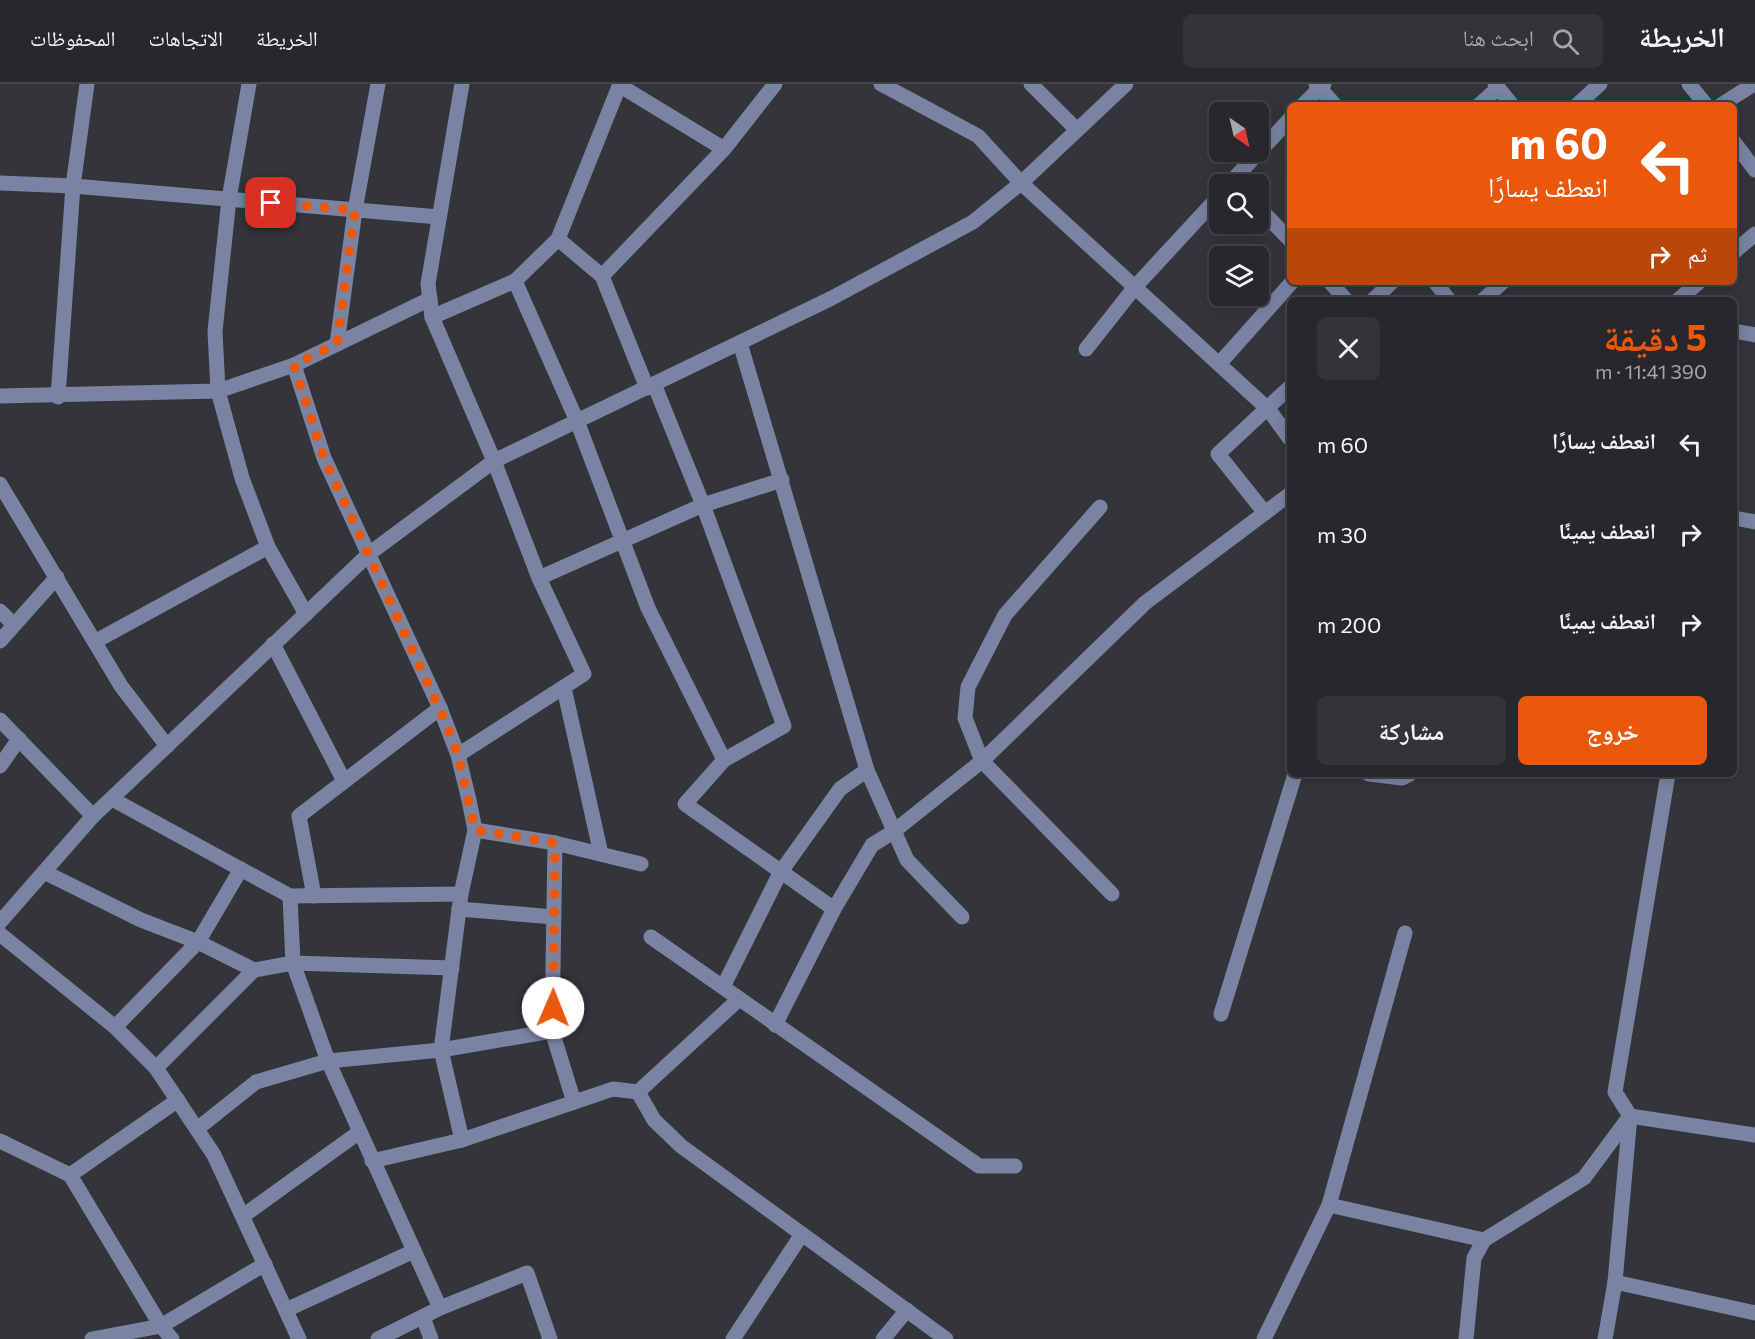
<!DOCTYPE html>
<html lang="ar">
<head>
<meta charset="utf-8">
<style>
	body { margin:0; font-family:Commissioner,"Noto Naskh Arabic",sans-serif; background:#323438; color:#f1f3f6; direction:rtl; height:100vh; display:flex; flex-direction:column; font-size:22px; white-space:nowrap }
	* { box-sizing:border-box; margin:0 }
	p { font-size:20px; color:#a4a6a9 }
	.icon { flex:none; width:33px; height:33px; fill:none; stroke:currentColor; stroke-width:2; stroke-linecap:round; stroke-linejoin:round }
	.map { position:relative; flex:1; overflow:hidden; direction:ltr }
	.side { position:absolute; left:1287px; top:213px; width:450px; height:480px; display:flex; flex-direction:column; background:#26282c; border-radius:9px; box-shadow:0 3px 15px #0003,0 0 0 2px #424448; direction:rtl }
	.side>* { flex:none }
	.guide { position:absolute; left:1287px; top:18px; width:450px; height:183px; border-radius:9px; box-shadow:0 3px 15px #0003,0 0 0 2px #424448; direction:rtl; background:#ea580c; color:#fff; overflow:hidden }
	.needle { width:39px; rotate:146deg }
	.fabs { position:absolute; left:1209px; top:18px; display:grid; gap:12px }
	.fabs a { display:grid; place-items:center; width:60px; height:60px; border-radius:9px; background:#26282c; box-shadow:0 3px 15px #0003,0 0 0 2px #424448; font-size:30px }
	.pin { position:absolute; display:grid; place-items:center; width:51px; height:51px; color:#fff; margin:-26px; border-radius:12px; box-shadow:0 3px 9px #0006 }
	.me { position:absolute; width:66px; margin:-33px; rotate:1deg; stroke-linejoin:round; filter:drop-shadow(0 0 4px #0008) }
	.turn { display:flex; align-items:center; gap:21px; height:126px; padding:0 30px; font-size:27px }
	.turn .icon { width:78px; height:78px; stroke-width:2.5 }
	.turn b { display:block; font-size:42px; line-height:51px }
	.then { display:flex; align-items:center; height:57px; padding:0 30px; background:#0003; gap:12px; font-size:22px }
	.round { display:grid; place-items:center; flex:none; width:63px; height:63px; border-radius:9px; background:#323438 }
	.summary { display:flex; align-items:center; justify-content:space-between; height:102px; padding:0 30px }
	h1 { font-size:36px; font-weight:700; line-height:45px; color:#ea580c }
	.action { display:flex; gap:12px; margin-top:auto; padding:12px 30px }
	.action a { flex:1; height:69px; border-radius:9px; background:#ea580c; color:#fff; font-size:24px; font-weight:700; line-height:69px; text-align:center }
	.action a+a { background:#323438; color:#f1f3f6 }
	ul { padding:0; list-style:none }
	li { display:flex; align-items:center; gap:18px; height:90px; padding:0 30px }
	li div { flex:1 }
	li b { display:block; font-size:22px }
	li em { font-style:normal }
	header { display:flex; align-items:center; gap:36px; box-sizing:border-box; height:84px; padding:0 30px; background:#26282c; border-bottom:2px solid #424448 }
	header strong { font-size:28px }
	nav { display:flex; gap:33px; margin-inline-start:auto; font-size:21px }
	.search { width:420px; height:54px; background:#323438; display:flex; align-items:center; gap:15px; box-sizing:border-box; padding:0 21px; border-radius:9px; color:#a4a6a9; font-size:22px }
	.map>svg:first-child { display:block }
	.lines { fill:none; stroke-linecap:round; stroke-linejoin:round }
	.minor { stroke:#7a83a2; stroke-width:15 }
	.route { stroke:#ea580c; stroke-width:10; stroke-dasharray:0 18 }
</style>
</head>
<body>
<header>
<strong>الخريطة</strong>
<div class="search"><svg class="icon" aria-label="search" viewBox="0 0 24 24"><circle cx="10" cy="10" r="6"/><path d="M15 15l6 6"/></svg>ابحث هنا</div>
<nav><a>الخريطة</a><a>الاتجاهات</a><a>المحفوظات</a></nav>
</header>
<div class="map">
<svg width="1755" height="1255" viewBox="0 0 1755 1255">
	<rect width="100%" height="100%" fill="#33353b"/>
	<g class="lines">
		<g class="minor">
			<polyline points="249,0 229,115 215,247 218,307 242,394 268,463 306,530"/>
			<polyline points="881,0 978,52 1021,99 1269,326 1290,355"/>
			<polyline points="1031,0 1077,46"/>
			<polyline points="1316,0 1335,21"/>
			<polyline points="1495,0 1512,21"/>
			<polyline points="1689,0 1706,21"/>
			<polyline points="619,1 724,65"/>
			<polyline points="1303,21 1324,0"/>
			<polyline points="1479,21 1498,4"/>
			<polyline points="1577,21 1600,0"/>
			<polyline points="1721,21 1754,0"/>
			<polyline points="1734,58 1755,86"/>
			<polyline points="0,99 73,102 439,133"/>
			<polyline points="1229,100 1290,35"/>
			<polyline points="1258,123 1290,156"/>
			<polyline points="558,155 602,192 647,304"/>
			<polyline points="1734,168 1755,150"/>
			<polyline points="602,192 724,65 775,0"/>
			<polyline points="515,197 577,337 648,524 724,676"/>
			<polyline points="1330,198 1346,216"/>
			<polyline points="1435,198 1449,216"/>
			<polyline points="1373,216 1392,198"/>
			<polyline points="1483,216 1503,198"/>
			<polyline points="1678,216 1699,198"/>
			<polyline points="432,233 515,197 558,155 620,0"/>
			<polyline points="1734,247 1755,251"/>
			<polyline points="740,259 867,686 907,776 962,833"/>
			<polyline points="337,260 355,126 378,0"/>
			<polyline points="1086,265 1135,203 1220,111"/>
			<polyline points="1219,280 1292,198"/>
			<polyline points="294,281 324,374 440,624 458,671 469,716 475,746 461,810 441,966 462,1056"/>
			<polyline points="654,300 703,421 784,642 724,676 685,720 834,825"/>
			<polyline points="0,312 218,307 294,281 430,215"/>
			<polyline points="58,313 73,102 87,0"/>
			<polyline points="0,400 121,602 167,662"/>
			<polyline points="1100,423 1005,531 968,603 965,634 982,677 1112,810"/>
			<polyline points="1265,429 1218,370 1290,303"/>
			<polyline points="1734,434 1755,438"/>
			<polyline points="539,494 703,421 782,396"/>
			<polyline points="0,527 14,541"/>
			<polyline points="0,557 57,493"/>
			<polyline points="96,557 268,463"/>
			<polyline points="273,560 344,697"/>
			<polyline points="564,604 601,770"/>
			<polyline points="0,636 93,732"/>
			<polyline points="458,671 584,590 539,494 494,377 432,233 428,200 462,0"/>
			<polyline points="0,682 19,655"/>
			<polyline points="1369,690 1402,694 1410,690"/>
			<polyline points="112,715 290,812 461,810"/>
			<polyline points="475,746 555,759 641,780"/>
			<polyline points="555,759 552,947 574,1018"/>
			<polyline points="44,788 141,836 198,858 254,886 293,879 452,884"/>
			<polyline points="290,812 293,879 328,977 440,1224"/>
			<polyline points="314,812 299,732 440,624"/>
			<polyline points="459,825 554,833"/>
			<polyline points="0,838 93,732 370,469 494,377 830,215 973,138 1021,99 1126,0"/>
			<polyline points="0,850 115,943 156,984 214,1071 299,1255"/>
			<polyline points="651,853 979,1082 1015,1082"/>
			<polyline points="723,903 780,789 840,705 867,686"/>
			<polyline points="738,916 638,1008 654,1036 681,1062 946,1255"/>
			<polyline points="1221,930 1295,690"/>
			<polyline points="775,941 834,825 872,761 893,748 982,677 1145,519 1290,410"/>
			<polyline points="115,943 198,858 241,785"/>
			<polyline points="156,984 254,886"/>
			<polyline points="197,1045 256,998 328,977 441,966 552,947"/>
			<polyline points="0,1057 70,1091 161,1242 172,1255"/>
			<polyline points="372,1077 462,1056 613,1005 638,1008"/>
			<polyline points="70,1091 178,1016"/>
			<polyline points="1329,1121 1484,1156"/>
			<polyline points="243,1132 358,1049"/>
			<polyline points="1615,1198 1755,1229"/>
			<polyline points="286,1226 414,1167"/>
			<polyline points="423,1233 431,1255"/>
			<polyline points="92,1255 161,1242 265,1180"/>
			<polyline points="378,1255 440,1224 527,1189 550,1255"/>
			<polyline points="733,1255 802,1150"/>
			<polyline points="883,1255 907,1226"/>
			<polyline points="1264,1255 1329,1121 1405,849"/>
			<polyline points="1466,1255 1474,1174 1484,1156 1584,1094 1630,1032 1755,1051"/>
			<polyline points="1605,1255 1615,1198 1630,1032 1615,1008 1668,690"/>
		</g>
	</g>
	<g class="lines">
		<polyline class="route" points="271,119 355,126 337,260 294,281 324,374 446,639 458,671 475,746 555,759 553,924"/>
	</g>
</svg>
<div class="fabs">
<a><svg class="needle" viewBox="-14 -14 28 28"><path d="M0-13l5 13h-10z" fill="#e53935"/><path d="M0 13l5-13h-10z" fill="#a4a6a9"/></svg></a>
<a><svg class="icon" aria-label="search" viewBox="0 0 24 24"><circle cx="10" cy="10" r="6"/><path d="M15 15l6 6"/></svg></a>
<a><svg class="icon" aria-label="layers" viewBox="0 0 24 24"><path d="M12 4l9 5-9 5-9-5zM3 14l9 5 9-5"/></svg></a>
</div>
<div class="pin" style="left:271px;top:119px;background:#d93025"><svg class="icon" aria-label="arrive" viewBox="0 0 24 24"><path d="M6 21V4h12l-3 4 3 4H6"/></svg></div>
<svg class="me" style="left:553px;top:924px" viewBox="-20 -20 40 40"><circle r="19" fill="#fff"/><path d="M0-13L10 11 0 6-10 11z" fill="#ea580c"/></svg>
<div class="guide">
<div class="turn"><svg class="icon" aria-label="left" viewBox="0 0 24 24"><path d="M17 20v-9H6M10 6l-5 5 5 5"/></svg><div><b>60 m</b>انعطف يسارًا</div></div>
<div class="then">ثم<svg class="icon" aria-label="right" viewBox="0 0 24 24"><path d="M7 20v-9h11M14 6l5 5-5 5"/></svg></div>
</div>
<section class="side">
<div class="summary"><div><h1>5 دقيقة</h1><p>390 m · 11:41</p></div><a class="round"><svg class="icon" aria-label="close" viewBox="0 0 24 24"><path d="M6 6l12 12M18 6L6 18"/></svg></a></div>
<ul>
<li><svg class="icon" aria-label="left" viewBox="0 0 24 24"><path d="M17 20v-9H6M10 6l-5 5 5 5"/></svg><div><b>انعطف يسارًا</b></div><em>60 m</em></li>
<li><svg class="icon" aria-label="right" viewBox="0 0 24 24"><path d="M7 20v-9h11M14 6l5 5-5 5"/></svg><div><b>انعطف يمينًا</b></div><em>30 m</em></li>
<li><svg class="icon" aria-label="right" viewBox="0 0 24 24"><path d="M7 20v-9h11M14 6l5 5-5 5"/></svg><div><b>انعطف يمينًا</b></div><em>200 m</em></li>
</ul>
<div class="action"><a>خروج</a><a>مشاركة</a></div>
</section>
</div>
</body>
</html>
